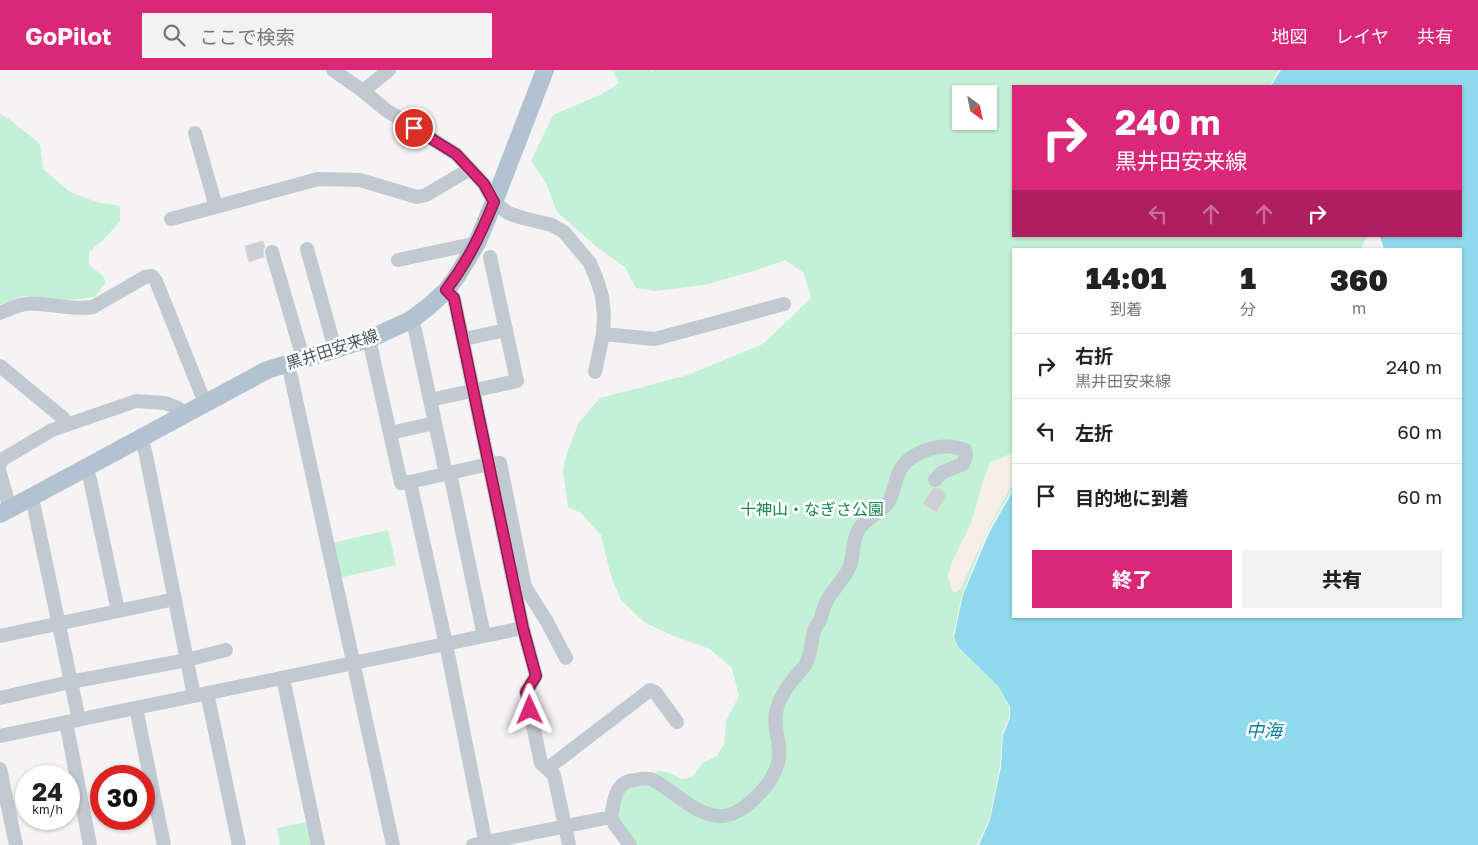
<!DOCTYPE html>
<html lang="ja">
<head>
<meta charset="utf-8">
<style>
	body { margin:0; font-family:"Golos Text","Noto Sans JP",sans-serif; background:#f2f2f2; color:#222; height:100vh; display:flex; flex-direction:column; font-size:19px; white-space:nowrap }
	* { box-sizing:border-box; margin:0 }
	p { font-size:16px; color:#767676 }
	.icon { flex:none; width:28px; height:28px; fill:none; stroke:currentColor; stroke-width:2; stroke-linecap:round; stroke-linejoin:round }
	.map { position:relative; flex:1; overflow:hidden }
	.drawer { position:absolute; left:1012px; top:178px; width:450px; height:370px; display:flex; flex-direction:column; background:#fff; border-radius:0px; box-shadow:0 1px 4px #0004 }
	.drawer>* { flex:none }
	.top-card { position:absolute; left:1012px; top:15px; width:450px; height:152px; border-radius:0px; box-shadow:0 1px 4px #0004; background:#db2777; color:#fff; overflow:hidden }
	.needle { width:32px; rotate:148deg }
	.buttons { position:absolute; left:952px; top:15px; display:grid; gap:10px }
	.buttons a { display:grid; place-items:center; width:45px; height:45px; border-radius:0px; background:#fff; box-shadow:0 1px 4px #0004; font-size:25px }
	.speed { position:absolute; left:15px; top:695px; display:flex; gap:10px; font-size:25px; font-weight:700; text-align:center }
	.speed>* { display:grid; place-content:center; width:65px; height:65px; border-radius:50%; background:#fff; box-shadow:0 1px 4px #0004; line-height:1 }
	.speed small { font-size:12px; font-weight:400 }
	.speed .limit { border:8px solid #d22; background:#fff; color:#111 }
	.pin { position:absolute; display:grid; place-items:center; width:42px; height:42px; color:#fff; margin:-21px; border:2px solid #fff; border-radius:50%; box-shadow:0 1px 5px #0007 }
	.me { position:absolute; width:55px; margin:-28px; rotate:359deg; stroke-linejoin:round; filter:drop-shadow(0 0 4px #0008) }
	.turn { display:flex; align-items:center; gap:18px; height:105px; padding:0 20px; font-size:22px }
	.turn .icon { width:65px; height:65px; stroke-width:2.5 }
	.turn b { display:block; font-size:35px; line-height:42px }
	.lanes { display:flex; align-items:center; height:48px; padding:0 20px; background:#0003; justify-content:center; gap:25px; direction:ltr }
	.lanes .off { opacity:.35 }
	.eta { display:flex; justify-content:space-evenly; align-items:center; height:85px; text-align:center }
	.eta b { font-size:30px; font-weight:800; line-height:35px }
	.primary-button { display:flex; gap:10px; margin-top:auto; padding:10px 20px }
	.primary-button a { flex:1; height:58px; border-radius:0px; background:#db2777; color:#fff; font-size:20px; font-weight:800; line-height:58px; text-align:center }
	.primary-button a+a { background:#f2f2f2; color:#222 }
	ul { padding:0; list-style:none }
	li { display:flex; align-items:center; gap:15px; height:65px; padding:0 20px; border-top:1px solid #e0e0e0 }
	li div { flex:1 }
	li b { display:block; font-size:19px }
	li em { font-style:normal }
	header { display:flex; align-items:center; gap:30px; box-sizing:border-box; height:70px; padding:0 25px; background:#db2777; color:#fff }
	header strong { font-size:24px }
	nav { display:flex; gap:28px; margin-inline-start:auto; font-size:18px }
	.search { width:350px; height:45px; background:#f2f2f2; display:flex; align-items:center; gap:12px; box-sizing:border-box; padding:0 18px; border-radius:0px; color:#767676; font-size:19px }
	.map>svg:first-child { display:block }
	.green { fill:#c3f1d5; fill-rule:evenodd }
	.sand { fill:#f5f0e5 }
	.water { fill:#90daee }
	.building { fill:#cdcfd5; stroke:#d7d9de }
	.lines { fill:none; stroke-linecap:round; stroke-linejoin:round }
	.minor { stroke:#c1cad2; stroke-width:14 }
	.major { stroke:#b3c2d1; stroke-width:18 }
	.route-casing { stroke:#8e194d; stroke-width:12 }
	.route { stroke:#db2777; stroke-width:9 }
	.labels { text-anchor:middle; stroke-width:5; stroke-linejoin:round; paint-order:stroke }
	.street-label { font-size:16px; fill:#4a5661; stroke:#fff }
	.park-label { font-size:16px; fill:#17864f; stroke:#fff }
	.water-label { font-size:18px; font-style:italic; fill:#0c7c9b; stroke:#fff }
</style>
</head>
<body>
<header>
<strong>GoPilot</strong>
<div class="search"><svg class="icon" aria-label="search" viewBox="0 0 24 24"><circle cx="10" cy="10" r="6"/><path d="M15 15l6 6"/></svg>ここで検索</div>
<nav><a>地図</a><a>レイヤ</a><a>共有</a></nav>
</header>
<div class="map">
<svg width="1478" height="775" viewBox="0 0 1478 775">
	<rect width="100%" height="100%" fill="#f5f3f3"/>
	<g class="green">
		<path d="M612 0H650L652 2 653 0H1279L1270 16H1014V166H1367L1361 179H1014V416L987 462 962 525 953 566 957 577 998 616 1009 637V647L1002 664 1000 696 989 750 977 775H636L621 753 616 735 622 721 638 714 659 701 667 702 682 709 692 707 703 693 717 686 724 674 726 651 739 626 732 598 710 579 671 565 644 552 621 530 611 506 601 465 581 443 568 437 563 400 567 383 579 352 600 328 688 305 763 274 811 228 804 203 785 190 757 200 704 215 655 221 636 218 625 197 598 178 557 142 547 115 531 91 553 45 600 25 619 13ZM961 24H989V51H961Z"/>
		<polygon points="0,44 9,49 40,74 43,99 70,122 96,132 120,136 120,151 106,167 89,182 89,195 103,206 106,213 94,227 66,231 24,226 0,235"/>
		<polygon points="388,460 396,495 339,508 332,473"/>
		<polygon points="306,752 311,775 280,775 277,758"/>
	</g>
	<polygon class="sand" points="1014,382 1014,411 990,455 960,520 955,523 952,521 948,506 952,492 971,453 984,408 990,393"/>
	<polygon class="water" points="1281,0 1478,0 1478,775 979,775 990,750 1001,697 1003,665 1010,648 1010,637 998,616 958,577 954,567 963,525 989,463 1014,419 1014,546 1461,546 1461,179 1384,179 1380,166 1461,166 1461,16 1271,16"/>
	<g class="building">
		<polygon points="263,171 265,177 263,180 264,187 249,192 245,176"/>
		<polygon points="933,418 938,418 947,424 936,442 923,434"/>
	</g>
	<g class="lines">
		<g class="minor">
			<polyline points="333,0 363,21 386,40 456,84 484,114 494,132 508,143 523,148 552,155 564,162 590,193 597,210 602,226 604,245 603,264 655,269 784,234"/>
			<polyline points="363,21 389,0"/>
			<polyline points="195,63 216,137"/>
			<polyline points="171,149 318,109 360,110 417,127 426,125 470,99"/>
			<polyline points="307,179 335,279"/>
			<polyline points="272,182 303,288"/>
			<polyline points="398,190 477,173"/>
			<polyline points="446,221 454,228 523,558 536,606 526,622 541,693 554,705 569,775"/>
			<path d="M0 243C8 240 17 235 26 234 48 232 71 241 93 237L145 207 152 206 156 211 205 333"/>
			<polyline points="369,269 401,413 410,412"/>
			<polyline points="464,269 506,260"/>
			<polyline points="288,293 393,775"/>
			<polyline points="0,296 63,348 66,354"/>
			<polyline points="595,302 603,264"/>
			<polyline points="430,330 517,311 490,187"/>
			<polyline points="435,353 446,404"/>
			<polyline points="390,363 435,353 415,260 411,250"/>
			<polyline points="141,367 146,385 194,626"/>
			<polyline points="0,394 3,389 52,360 136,331 165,333 178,338 184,344"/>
			<polyline points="85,398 90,409 118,541"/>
			<polyline points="0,403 10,439"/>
			<polyline points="450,403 484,566"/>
			<polyline points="30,429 34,437 79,650"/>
			<polyline points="0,566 175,529"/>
			<polyline points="283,608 318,775"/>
			<polyline points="207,623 239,775"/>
			<polyline points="0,628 70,612 187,590 226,580"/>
			<polyline points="136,638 164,775"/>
			<polyline points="66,652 90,775"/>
			<polyline points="0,666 523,558"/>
			<polyline points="548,698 650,620 655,622 677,652"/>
			<polyline points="0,699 16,775"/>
			<polyline points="611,747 615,755 630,775"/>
			<path d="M473 775 611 747C614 731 615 711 635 710 640 709 646 708 650 709 657 711 664 717 670 721 684 731 701 745 719 746 731 747 745 738 753 730 764 720 774 708 778 693 783 675 771 656 777 638 781 625 788 616 796 606 799 602 803 598 806 594 811 583 811 573 814 561 815 556 819 553 821 548 822 544 823 540 824 537 829 522 844 511 850 496 854 484 852 470 859 459 866 447 882 443 889 431 894 422 895 411 899 402 907 384 935 374 954 377 958 378 962 379 965 380L966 386 963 394 941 403 935 410"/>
			<polyline points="486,775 446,574 410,412 489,394 500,393 525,517 546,550 566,588"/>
		</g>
		<polyline class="major" points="0,444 267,300 369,269 411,250 428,237 446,221 457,206 477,173 494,132 545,0"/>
	</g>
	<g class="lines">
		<defs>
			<path id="route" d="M414 58 456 84 484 114 494 132C480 166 468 191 446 220L454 228 523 558 536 606 526 622 530 640"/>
		</defs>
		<use href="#route" class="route-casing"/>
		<use href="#route" class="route"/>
	</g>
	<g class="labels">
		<g class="street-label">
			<text transform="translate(332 279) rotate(-18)" y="6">黒井田安来線</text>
		</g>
		<g class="park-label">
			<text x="812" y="445">十神山・なぎさ公園</text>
		</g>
		<g class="water-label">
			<text x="1264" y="667">中海</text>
		</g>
	</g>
</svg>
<div class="buttons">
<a><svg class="needle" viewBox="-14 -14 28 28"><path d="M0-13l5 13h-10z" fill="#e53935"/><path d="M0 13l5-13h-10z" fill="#767676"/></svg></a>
</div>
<div class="speed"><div>24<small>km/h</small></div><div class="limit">30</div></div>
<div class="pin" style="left:414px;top:58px;background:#d93025"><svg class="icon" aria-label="arrive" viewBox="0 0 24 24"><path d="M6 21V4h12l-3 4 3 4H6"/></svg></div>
<svg class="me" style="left:530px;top:640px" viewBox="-20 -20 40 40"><path d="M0-17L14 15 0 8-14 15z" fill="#db2777" stroke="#fff" stroke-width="4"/></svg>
<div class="top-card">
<div class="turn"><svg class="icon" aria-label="right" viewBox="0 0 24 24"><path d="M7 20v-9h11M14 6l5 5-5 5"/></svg><div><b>240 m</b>黒井田安来線</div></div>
<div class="lanes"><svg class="icon off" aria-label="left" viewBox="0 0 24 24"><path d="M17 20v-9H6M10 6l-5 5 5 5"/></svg><svg class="icon off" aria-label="ahead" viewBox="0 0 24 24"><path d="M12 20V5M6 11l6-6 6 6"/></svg><svg class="icon off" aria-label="ahead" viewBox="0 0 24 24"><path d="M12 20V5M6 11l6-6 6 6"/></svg><svg class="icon" aria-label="right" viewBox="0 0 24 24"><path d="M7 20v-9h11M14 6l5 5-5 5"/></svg></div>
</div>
<section class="drawer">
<div class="eta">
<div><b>14:01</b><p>到着</p></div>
<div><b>1</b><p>分</p></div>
<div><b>360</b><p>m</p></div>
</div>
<ul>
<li><svg class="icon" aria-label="right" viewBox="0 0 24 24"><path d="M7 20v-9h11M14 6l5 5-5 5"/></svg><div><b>右折</b><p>黒井田安来線</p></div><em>240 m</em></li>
<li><svg class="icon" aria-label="left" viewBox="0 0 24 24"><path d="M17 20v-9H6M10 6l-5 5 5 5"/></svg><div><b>左折</b></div><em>60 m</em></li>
<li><svg class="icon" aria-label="arrive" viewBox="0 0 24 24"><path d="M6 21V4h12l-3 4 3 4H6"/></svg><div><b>目的地に到着</b></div><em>60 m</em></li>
</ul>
<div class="primary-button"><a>終了</a><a>共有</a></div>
</section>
</div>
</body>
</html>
